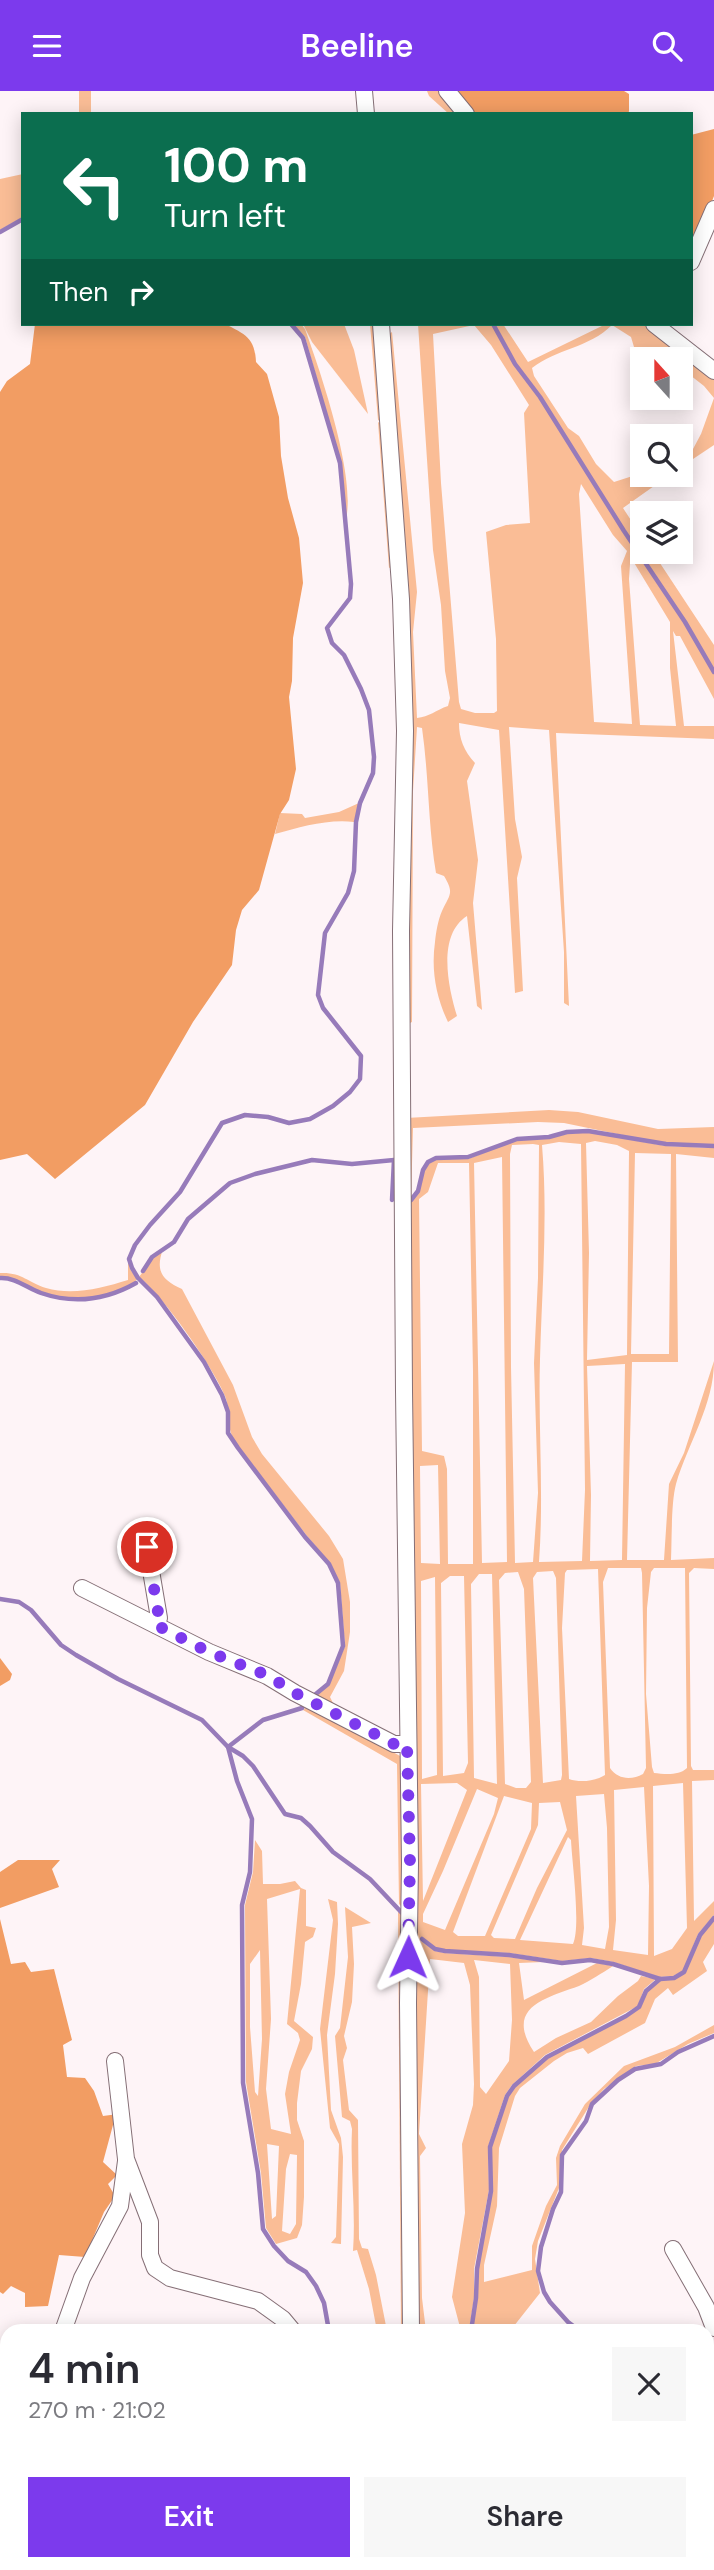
<!DOCTYPE html>
<html lang="en">
<head>
<meta charset="utf-8">
<style>
	body { margin:0; font-family:"DM Sans",sans-serif; background:#f7f7f7; color:#2b2b33; height:100vh; display:flex; flex-direction:column; font-size:26px; white-space:nowrap }
	* { box-sizing:border-box; margin:0 }
	p { font-size:23px; color:#7c7c81 }
	.icon { flex:none; width:38px; height:38px; fill:none; stroke:currentColor; stroke-width:2; stroke-linecap:round; stroke-linejoin:round }
	.map { position:relative; flex:1; overflow:hidden }
	.drawer { position:absolute; left:0px; top:2233px; width:714px; height:247px; display:flex; flex-direction:column; background:#fff; border-radius:21px 21px 0 0; box-shadow:0 4px 18px #0003 }
	.drawer>* { flex:none }
	.guide { position:absolute; left:21px; top:21px; width:672px; height:214px; border-radius:0px; box-shadow:0 4px 18px #0003; background:#0b6e4f; color:#fff; overflow:hidden }
	.needle { width:46px; rotate:339deg }
	.fabs { position:absolute; left:630px; top:256px; display:grid; gap:14px }
	.fabs a { display:grid; place-items:center; width:63px; height:63px; border-radius:0px; background:#fff; box-shadow:0 4px 18px #0003; font-size:35px }
	.pin { position:absolute; display:grid; place-items:center; width:60px; height:60px; color:#fff; margin:-30px; border:4px solid #fff; border-radius:50%; box-shadow:0 2px 7px #0007 }
	.me { position:absolute; width:77px; margin:-38px; rotate:1deg; stroke-linejoin:round; filter:drop-shadow(0 0 5px #0008) }
	.turn { display:flex; align-items:center; gap:24px; height:147px; padding:0 28px; font-size:32px }
	.turn .icon { width:91px; height:91px; stroke-width:2.5 }
	.turn b { display:block; font-size:49px; line-height:60px }
	.then { display:flex; align-items:center; height:66px; padding:0 28px; background:#0003; gap:14px; font-size:26px }
	.round { display:grid; place-items:center; flex:none; width:74px; height:74px; border-radius:0px; background:#f7f7f7 }
	.summary { display:flex; align-items:center; justify-content:space-between; height:119px; padding:0 28px }
	h1 { font-size:42px; font-weight:600; line-height:52px }
	.action { display:flex; gap:14px; margin-top:auto; padding:14px 28px }
	.action a { flex:1; height:80px; border-radius:0px; background:#7c3aed; color:#fff; font-size:28px; font-weight:600; line-height:80px; text-align:center }
	.action a+a { background:#f7f7f7; color:#2b2b33 }
	header { display:flex; justify-content:space-between; align-items:center; height:91px; padding:0 28px; background:#7c3aed; color:#fff; font-size:32px; font-weight:600 }
	.map>svg:first-child { display:block }
	.green { fill:#fabd96; fill-rule:evenodd }
	.forest { fill:#f29d63 }
	.lines { fill:none; stroke-linecap:round; stroke-linejoin:round }
	.stream { stroke:#977bba; stroke-width:4.5 }
	.minor-casing { stroke:#856f76; stroke-width:18 }
	.tertiary-casing { stroke:#856f76; stroke-width:23 }
	.minor { stroke:#fff; stroke-width:16 }
	.tertiary { stroke:#fff; stroke-width:21 }
	.route { stroke:#7c3aed; stroke-width:12; stroke-dasharray:0 21.6 }
</style>
</head>
<body>
<header><svg class="icon" aria-label="menu" viewBox="0 0 24 24"><path d="M4 6h16M4 12h16M4 18h16"/></svg>Beeline<svg class="icon" aria-label="search" viewBox="0 0 24 24"><circle cx="10" cy="10" r="6"/><path d="M15 15l6 6"/></svg></header>
<div class="map">
<svg width="714" height="2479" viewBox="0 0 714 2479">
	<rect width="100%" height="100%" fill="#fef4f7"/>
	<g class="green">
		<rect x="79" y="0" width="12" height="23"/>
		<polygon points="427,0 440,0 459,23 449,23 429,5"/>
		<polygon points="23,83 23,126 0,139 0,88"/>
		<path d="M293 233H301L305 238C321 282 356 385 346 428L341 372 305 246Z"/>
		<polygon points="303,233 344,233 354,259 368,323 312,251"/>
		<polygon points="370,233 375,233 384,333 378,329"/>
		<path d="M418 233H492L514 273 539 307 623 441 684 531 714 583V608L680 545H676L673 540 684 635H714V648L556 642 569 915 564 912V861L549 639 509 636 515 728 522 766 517 787 523 900 515 902 499 639 459 632C459 648 464 660 475 672L467 690 478 769 473 812 482 919 477 915 467 825C437 844 448 896 457 925L448 931C436 906 431 879 435 851 436 841 438 829 442 820 449 804 455 803 444 785L436 782C428 734 429 686 422 637L417 636 413 700 412 931 406 934 386 245 392 241 417 501 413 541 417 627C429 626 436 619 448 615L450 607 445 580 441 514 433 459ZM474 234 491 254 529 314 524 322 530 432 506 434 486 441 496 548 497 620 494 622H475L461 618 459 611 441 392 433 243ZM581 393 613 444 627 460 621 475 632 633 594 631 579 403ZM633 470 670 531V577L676 635 640 634 629 488 630 473Z"/>
		<path d="M495 233H503L528 271 606 233H643L714 288V354L681 376V373H685L701 343 714 307 704 295 681 277V268H670L657 257 655 258 650 268H642V270L637 266 631 246 612 234C589 257 556 258 532 277L534 285 568 337 579 345 596 373 614 391 642 382 671 383 623 417 642 446V460H652L714 554V579L686 530 625 440 541 305 516 272Z"/>
		<polygon points="378,331 384,335 394,475 389,477"/>
		<path d="M359 712 354 731C327 728 301 736 275 743L280 722 302 723 305 727 339 721Z"/>
		<path d="M549 1019 578 1021 658 1038 714 1036V1055L666 1053 564 1032 538 1031 413 1037 411 1109 419 1100 424 1080 429 1072 437 1068H468L517 1049 550 1047 567 1043 587 1041 666 1055 714 1057V1067L676 1063 678 1271H632L627 1469H664L669 1393 684 1362 714 1270C714 1314 688 1352 676 1393 671 1412 672 1448 671 1469L714 1467V1478L694 1477 689 1482 691 1675 693 1679H714V1689L692 1690 694 1830 714 1810V1824L698 1843 683 1880 673 1885 659 1886 613 1871 591 1867 562 1870 509 1862 445 1859 436 1857 421 1847V1850L435 1860 445 1862 509 1866 544 1871 519 1872 524 1909 597 1872 613 1875C602 1882 590 1890 579 1895 546 1907 504 1916 534 1961L556 1947 591 1931 618 1905 638 1890 641 1885 656 1888 644 1898 638 1915 545 1964 512 1994 505 2004 488 2056 489 2099 474 2178V2207L469 2240H461L452 2206 465 2122 462 2053 473 2014 474 1993 470 1894 464 1872 430 1868 419 2043 426 2057 420 2065 422 2207 426 2240H415L406 1027ZM595 1050 617 1054 629 1060 627 1264 587 1269 589 1162 586 1052ZM559 1051 581 1053 585 1399 582 1470 539 1471C544 1403 538 1336 540 1268 542 1196 548 1125 542 1054ZM533 1053 539 1054 538 1187 534 1272 538 1402 533 1471 515 1472 511 1276 510 1063 512 1054ZM635 1062 671 1063 669 1263H631ZM502 1066 507 1471 482 1472 474 1072ZM438 1072H469L473 1280V1473H448L447 1378 444 1365 422 1360 419 1108 428 1101ZM625 1273 622 1469 590 1470 591 1404 587 1275ZM438 1374 440 1473 421 1472 420 1375ZM608 1477H641L642 1482 646 1677 643 1683C632 1689 618 1689 610 1677L603 1491ZM654 1477H685L687 1677C679 1685 664 1683 654 1682L652 1676 646 1603 647 1517 651 1481ZM598 1478 605 1684C596 1690 580 1692 569 1688L562 1537 565 1482 567 1479ZM553 1480 556 1487 562 1684 561 1689 543 1692 533 1487 537 1481ZM518 1481 524 1498 531 1691 526 1697H516L505 1693 499 1489 505 1482ZM479 1483H492L497 1693 474 1687 471 1493ZM450 1485H464L468 1672 464 1682 443 1685 441 1492ZM435 1486 437 1684 422 1688 421 1490ZM457 1692 467 1699 423 1810 421 1693ZM683 1692 687 1837 672 1858 654 1865 653 1695ZM644 1696 649 1795 648 1864 613 1859 616 1829 614 1699ZM477 1698 498 1707 494 1723 445 1839 423 1831V1823L443 1780ZM604 1703 607 1737 609 1836 605 1858 582 1854 584 1837 576 1705ZM504 1705 532 1712 531 1738 485 1845H458L453 1841ZM560 1711 567 1739 537 1797 515 1848 494 1847 491 1844 538 1734 539 1712ZM568 1746 571 1749C572 1772 581 1835 573 1853L520 1849ZM474 1869 510 1873 512 1929 509 1970 486 2003 480 1996 479 1886Z"/>
		<path d="M163 1158C155 1180 162 1189 182 1198L233 1294 252 1346 262 1363 329 1445 343 1468 350 1511V1541L344 1580 330 1606 337 1620 311 1608 329 1594 345 1555 340 1492 330 1472 307 1445 239 1356C237 1352 232 1347 231 1342 227 1331 230 1318 225 1305 213 1276 164 1206 139 1186L153 1167Z"/>
		<path d="M128 1168 130 1178 137 1188 135 1191C105 1208 68 1214 35 1199 24 1193 13 1185 0 1186V1182C22 1181 27 1191 46 1197 73 1205 102 1197 128 1189Z"/>
		<polygon points="307,1615 402,1666 404,1818 399,1813 397,1673 303,1619"/>
		<path d="M255 1749 262 1760 263 1793H280L295 1790 301 1797 306 1799V1835L316 1837 313 1846 305 1851 301 1893 294 1930 313 1946 312 1958 301 1980 297 2012V2029L304 2050V2106L302 2134 297 2147 276 2153 266 2137 261 2082 246 1991 245 1814 253 1781ZM300 1798 287 1933 298 1942 300 1949 289 1981 285 2003 291 2043 271 2038 266 1998 271 1928 267 1808ZM260 1859 262 1948 258 2005 255 2001 250 1936V1873ZM267 2053 279 2055 276 2125 272 2128ZM290 2063 297 2064 296 2133 290 2143 282 2140 286 2078Z"/>
		<polygon points="328,1808 337,1811 338,1833 335,1883 327,1944 331,2019 341,2047 343,2066 341,2153 331,2152 336,2146 339,2053 330,2037 320,1938 333,1829"/>
		<path d="M345 1816 371 1832 352 1836 354 1873 352 1911 344 1945 347 1957 343 1969 349 2019 358 2029 359 2148 362 2157 368 2158 376 2184 387 2240H377L369 2198 357 2159 353 2160C356 2119 350 2079 352 2038L350 2030 342 2026 335 1945 340 1937 348 1866Z"/>
		<polygon points="398,1820 403,1826 405,2240 401,2240"/>
		<polygon points="714,1829 714,1853 703,1871 707,1880 673,1904 668,1897 655,1908 645,1932 588,1963 583,1957 567,1962 554,1970 520,1997 515,2005 499,2057 497,2115 484,2174 484,2191 532,2179 532,2155 546,2115 557,2094 556,2067 560,2055 585,2013 624,1975 675,1956 714,1934 714,1942 688,1953 655,1973 636,1975 604,1998 590,2014 562,2059 559,2097 538,2150 535,2168 540,2202 510,2240 472,2240 477,2208 478,2178 492,2100 491,2056 508,2006 515,1996 547,1966 627,1926 640,1917 647,1900 660,1889 674,1888 685,1882 701,1845"/>
	</g>
	<g class="forest">
		<polygon points="455,0 624,0 629,3 629,20 628,23 474,23"/>
		<polygon points="714,38 714,105 691,163 691,44"/>
		<path d="M35 233H225C245 243 255 247 256 271L267 283 279 326 281 365 288 407 299 447 303 492 293 547 292 590 289 606 296 678 289 709 280 723 259 799 242 819 236 839 232 874 193 931 145 1014 55 1088 27 1063 0 1069V301L7 290 30 273Z"/>
		<polygon points="0,1567 12,1583 10,1589 0,1595"/>
		<polygon points="18,1769 60,1769 52,1778 59,1796 0,1817 0,1781"/>
		<polygon points="0,1828 11,1873 25,1871 31,1881 54,1878 72,1949 63,1954 67,1986 85,1987 94,2000 103,2025 118,2023 120,2034 113,2034 103,2071 117,2084 108,2093 115,2105 104,2121 85,2166 59,2164 48,2215 25,2216 25,2202 11,2195 3,2203 0,2201"/>
	</g>
	<g class="lines">
		<g class="stream">
			<polyline points="0,141 23,128"/>
			<polyline points="291,233 303,247 340,372 351,493 350,507 327,537 332,552 344,564 361,598 369,619 374,666 373,682 360,712 356,731 354,780 348,802 325,842 318,904 323,917 361,965 360,988 350,1001 333,1015 310,1028 289,1032 268,1026 245,1024 222,1032 180,1101 150,1134 135,1154 129,1168 132,1177 138,1187 157,1206 204,1271 222,1304 228,1321 228,1342 238,1357 305,1446 329,1473 338,1492 343,1555 328,1593 311,1607"/>
			<polyline points="493,233 515,273 540,306 624,440 685,531 714,581"/>
			<polyline points="411,1109 418,1100 423,1079 428,1071 436,1067 468,1066 517,1048 549,1046 567,1041 588,1040 666,1053 714,1055"/>
			<polyline points="143,1180 152,1166 174,1151 188,1128 230,1092 255,1083 312,1069 352,1073 394,1069 392,1109"/>
			<path d="M0 1187C15 1186 27 1197 41 1202 73 1213 106 1209 136 1192"/>
			<polyline points="0,1508 19,1511 31,1519 61,1554 76,1564 118,1588 202,1629 228,1656 243,1665 253,1675 285,1723 301,1727 310,1735 333,1761 370,1788 402,1822"/>
			<polyline points="302,1617 263,1629 228,1656 237,1690 252,1728 250,1781 242,1814 243,1992 258,2082 263,2138 274,2155 288,2170 306,2181 316,2195 324,2212 329,2240"/>
			<polyline points="422,1848 435,1858 445,1860 509,1864 562,1872 590,1869 613,1873 660,1888"/>
			<polyline points="471,2240 476,2207 477,2178 491,2100 490,2056 507,2005 514,1995 547,1966 626,1925 639,1916 646,1900 660,1888 674,1887 684,1881 700,1844 714,1827"/>
			<polyline points="580,2240 568,2231 550,2211 544,2201 538,2180 541,2156 553,2118 561,2101 562,2064 586,2030 592,2013 618,1989 635,1978 661,1973 678,1961 714,1945"/>
			<polyline points="378,2473 379,2479"/>
			<polyline points="656,2473 661,2479"/>
		</g>
		<defs>
			<g id="minor">
				<polyline points="364,0 366,23"/>
				<polyline points="447,0 466,23"/>
				<polyline points="691,171 714,118"/>
				<polyline points="381,233 401,508 405,640 401,840 404,1300 410,1772 408,1912 411,2240"/>
				<polyline points="654,233 714,280"/>
				<polyline points="147,1456 159,1527 156,1534"/>
				<polyline points="82,1497 209,1561 267,1585 295,1602 394,1653 407,1653"/>
				<polyline points="115,1970 126,2068 150,2131 150,2164 155,2177 170,2187 258,2210 283,2228 293,2240"/>
				<polyline points="673,2158 706,2216 714,2237"/>
				<polyline points="63,2240 82,2187 120,2115 126,2070"/>
				<polyline points="204,2473 206,2479"/>
				<polyline points="408,2479 408,2473"/>
			</g>
			<g id="tertiary">
				<polyline points="707,2407 714,2404"/>
				<polyline points="572,2479 584,2473"/>
			</g>
		</defs>
		<use href="#minor" class="minor-casing"/>
		<use href="#tertiary" class="tertiary-casing"/>
		<use href="#minor" class="minor"/>
		<use href="#tertiary" class="tertiary"/>
	</g>
	<g class="lines">
		<polyline class="route" points="147,1456 159,1527 156,1534 209,1561 267,1584 295,1602 394,1653 407,1653 410,1772 408,1866"/>
	</g>
</svg>
<div class="fabs">
<a><svg class="needle" viewBox="-14 -14 28 28"><path d="M0-13l5 13h-10z" fill="#e53935"/><path d="M0 13l5-13h-10z" fill="#7c7c81"/></svg></a>
<a><svg class="icon" aria-label="search" viewBox="0 0 24 24"><circle cx="10" cy="10" r="6"/><path d="M15 15l6 6"/></svg></a>
<a><svg class="icon" aria-label="layers" viewBox="0 0 24 24"><path d="M12 4l9 5-9 5-9-5zM3 14l9 5 9-5"/></svg></a>
</div>
<div class="pin" style="left:147px;top:1456px;background:#d93025"><svg class="icon" aria-label="arrive" viewBox="0 0 24 24"><path d="M6 21V4h12l-3 4 3 4H6"/></svg></div>
<svg class="me" style="left:408px;top:1866px" viewBox="-20 -20 40 40"><path d="M0-17L14 15 0 8-14 15z" fill="#7c3aed" stroke="#fff" stroke-width="4"/></svg>
<div class="guide">
<div class="turn"><svg class="icon" aria-label="left" viewBox="0 0 24 24"><path d="M17 20v-9H6M10 6l-5 5 5 5"/></svg><div><b>100 m</b>Turn left</div></div>
<div class="then">Then<svg class="icon" aria-label="right" viewBox="0 0 24 24"><path d="M7 20v-9h11M14 6l5 5-5 5"/></svg></div>
</div>
<section class="drawer">
<div class="summary"><div><h1>4 min</h1><p>270 m · 21:02</p></div><a class="round"><svg class="icon" aria-label="close" viewBox="0 0 24 24"><path d="M6 6l12 12M18 6L6 18"/></svg></a></div>
<div class="action"><a>Exit</a><a>Share</a></div>
</section>
</div>
</body>
</html>
